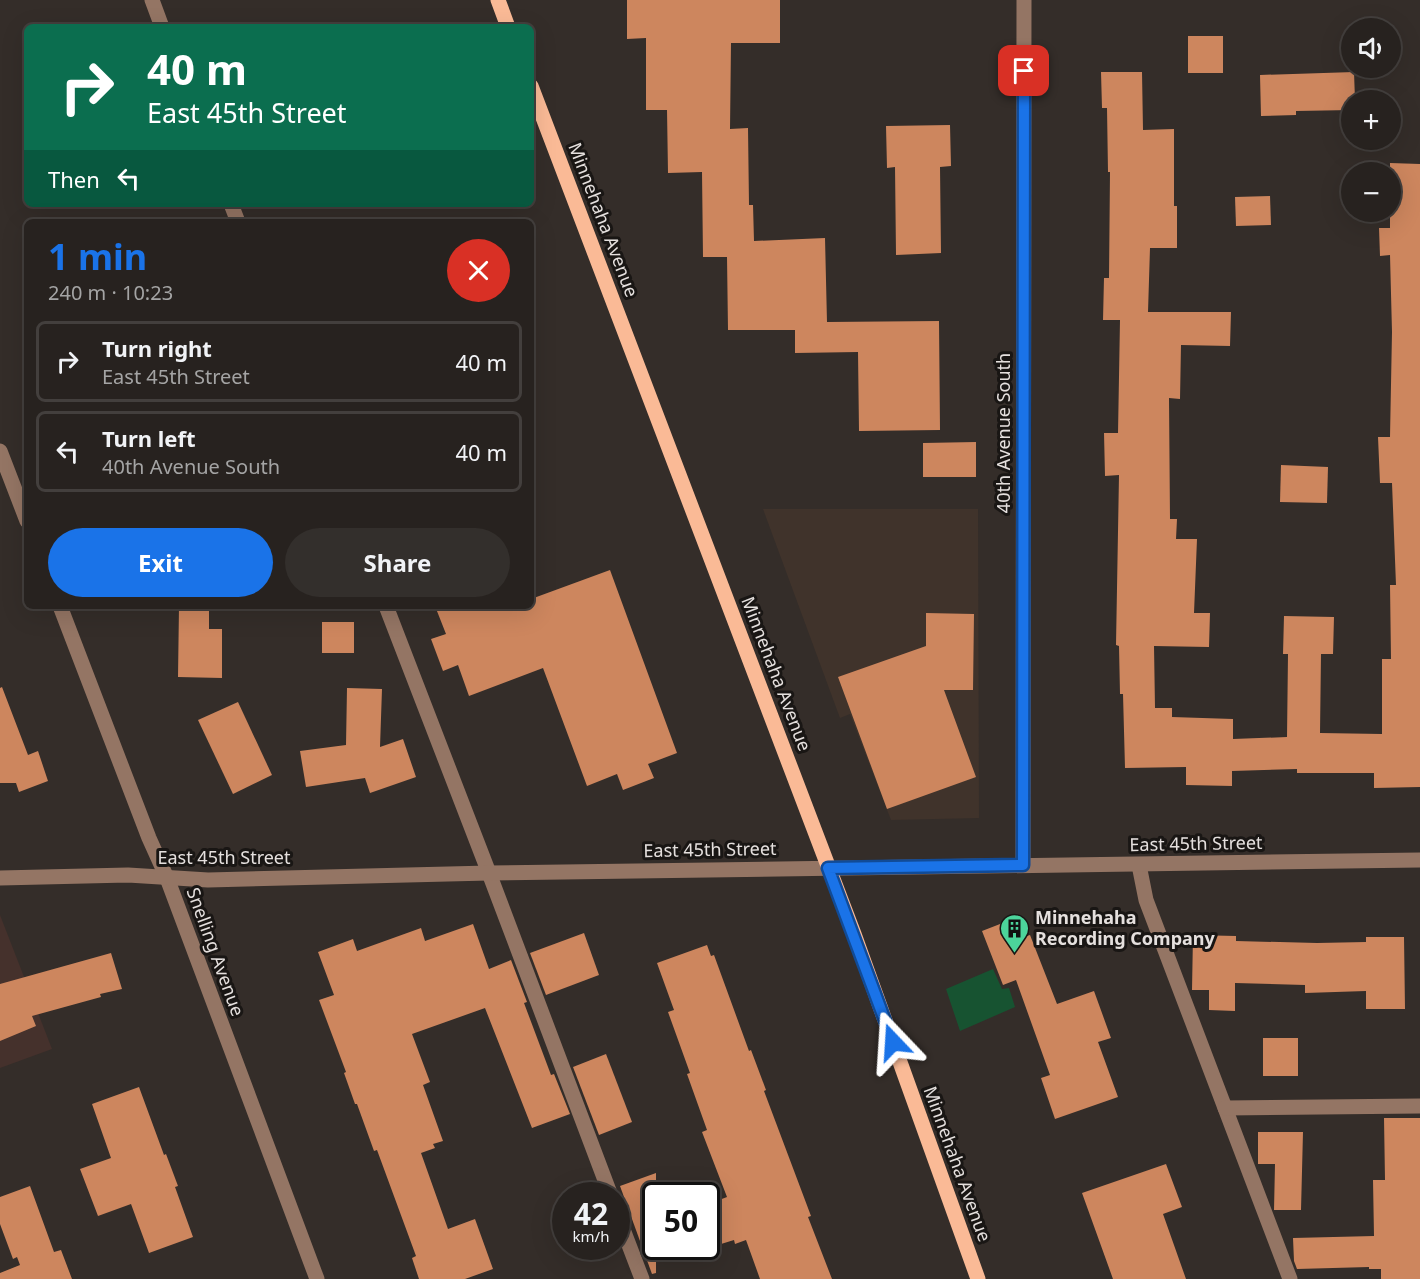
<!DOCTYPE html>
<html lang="en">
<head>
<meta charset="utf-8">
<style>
	body { margin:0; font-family:"Noto Sans",sans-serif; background:#332f2c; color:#f1f3f6; height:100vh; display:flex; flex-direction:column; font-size:22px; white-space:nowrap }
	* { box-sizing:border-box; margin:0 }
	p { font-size:20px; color:#a4a4a4 }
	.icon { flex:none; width:33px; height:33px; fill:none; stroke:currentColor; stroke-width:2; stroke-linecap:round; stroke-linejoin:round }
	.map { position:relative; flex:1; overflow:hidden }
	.side { position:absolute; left:24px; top:219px; width:510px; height:390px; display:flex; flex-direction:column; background:#27221f; border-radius:9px; box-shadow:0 6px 24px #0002,0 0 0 2px #433f3d }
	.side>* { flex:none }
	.banner { position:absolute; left:24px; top:24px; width:510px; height:183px; border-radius:9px; box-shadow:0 6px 24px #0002,0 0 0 2px #433f3d; background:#0b6e4f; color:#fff; overflow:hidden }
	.buttons { position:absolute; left:1341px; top:18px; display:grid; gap:12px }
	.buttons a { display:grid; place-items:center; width:60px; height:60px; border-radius:50%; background:#27221f; box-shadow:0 6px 24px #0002,0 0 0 2px #433f3d; font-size:30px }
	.speed { position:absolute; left:552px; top:1182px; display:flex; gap:12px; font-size:30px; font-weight:700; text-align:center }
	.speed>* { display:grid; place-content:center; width:78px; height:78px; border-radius:50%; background:#27221f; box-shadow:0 6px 24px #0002,0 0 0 2px #433f3d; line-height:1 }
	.speed small { font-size:15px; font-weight:400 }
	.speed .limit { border:3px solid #111; border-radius:9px; background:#fff; color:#111 }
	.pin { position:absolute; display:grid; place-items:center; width:51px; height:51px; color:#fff; margin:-26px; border-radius:12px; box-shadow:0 3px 9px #0006 }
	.me { position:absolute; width:66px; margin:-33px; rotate:340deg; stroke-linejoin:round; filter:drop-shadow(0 0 4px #0008) }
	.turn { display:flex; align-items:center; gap:21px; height:126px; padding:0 24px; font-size:27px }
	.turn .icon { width:78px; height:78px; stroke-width:2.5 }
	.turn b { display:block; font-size:42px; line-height:51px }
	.then { display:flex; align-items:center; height:57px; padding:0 24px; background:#0003; gap:12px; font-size:22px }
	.round { display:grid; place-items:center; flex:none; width:63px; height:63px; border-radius:32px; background:#332f2c }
	.headline { display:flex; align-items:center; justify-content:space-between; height:102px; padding:0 24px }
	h1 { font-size:36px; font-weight:700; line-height:45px; color:#1a73e8 }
	.primary-button { display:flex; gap:12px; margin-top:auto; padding:12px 24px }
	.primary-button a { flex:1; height:69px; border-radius:36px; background:#1a73e8; color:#fff; font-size:24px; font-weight:700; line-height:69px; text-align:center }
	.primary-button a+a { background:#332f2c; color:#f1f3f6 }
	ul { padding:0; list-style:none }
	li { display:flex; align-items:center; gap:18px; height:81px; margin:0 12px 9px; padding:0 12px; border:3px solid #433f3d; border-radius:9px }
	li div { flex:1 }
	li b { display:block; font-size:22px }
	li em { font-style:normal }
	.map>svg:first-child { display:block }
	.built { fill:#40332b }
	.industrial { fill:#45312c }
	.pitch { fill:#175331 }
	.building { fill:#cd865e }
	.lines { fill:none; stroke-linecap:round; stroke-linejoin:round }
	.minor { stroke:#947564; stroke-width:15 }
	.major { stroke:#faba96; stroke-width:15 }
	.route-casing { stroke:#114b97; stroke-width:15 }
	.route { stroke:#1a73e8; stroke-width:10 }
	.labels { text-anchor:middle; stroke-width:6; stroke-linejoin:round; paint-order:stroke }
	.street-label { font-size:18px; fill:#e5e0de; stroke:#191614 }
	.poi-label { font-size:18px; font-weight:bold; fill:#e5e0de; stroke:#191614; text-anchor:start }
</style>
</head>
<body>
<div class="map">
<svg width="1420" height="1279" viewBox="0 0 1420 1279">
	<rect width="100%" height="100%" fill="#342d29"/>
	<polygon class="built" points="763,509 978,509 979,818 891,820 850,714 840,718"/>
	<polygon class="industrial" points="0,915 52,1049 0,1068"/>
	<polygon class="pitch" points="993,969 1002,989 1009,988 1015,1007 960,1031 946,989"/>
	<g class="building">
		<polygon points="627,0 780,0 780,43 731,43 730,129 748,128 749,205 753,205 754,241 825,238 827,322 939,321 940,430 859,431 858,352 795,353 795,330 728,330 727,257 703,257 702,172 668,173 667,110 646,110 646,38 627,39"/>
		<rect x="1188" y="36" width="35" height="37"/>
		<polygon points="1101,72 1142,72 1143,130 1174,129 1174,206 1177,206 1177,248 1150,248 1148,312 1231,312 1230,346 1181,345 1180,399 1169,398 1170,519 1177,519 1176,539 1197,539 1194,613 1210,613 1209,647 1154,646 1155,708 1172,708 1172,717 1233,719 1233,739 1287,737 1288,654 1283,654 1284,616 1334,617 1333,654 1321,654 1320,733 1382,734 1382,659 1391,659 1390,585 1396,585 1392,483 1380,483 1378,437 1390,437 1392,332 1390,255 1380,256 1379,228 1390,228 1390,163 1420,164 1420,787 1374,788 1374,773 1297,773 1297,769 1232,771 1232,786 1186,785 1186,767 1125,768 1123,694 1120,694 1119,646 1116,645 1119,475 1105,476 1104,433 1118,433 1120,320 1103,320 1104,278 1109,278 1110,172 1108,172 1107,108 1102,108"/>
		<polygon points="1354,72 1355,100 1352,100 1352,110 1296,111 1296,115 1261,116 1260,75"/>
		<polygon points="950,125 951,166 940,167 941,253 896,255 895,167 887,168 886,126"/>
		<polygon points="1270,196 1271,225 1236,226 1235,197"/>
		<polygon points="976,442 976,477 923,477 923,443"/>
		<polygon points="1281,465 1328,467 1327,503 1280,502"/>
		<polygon points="610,570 677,753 648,764 654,778 623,790 617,774 587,786 543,668 469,696 458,665 443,671 431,639 446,634 435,606 531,606 531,599"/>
		<polygon points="179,606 209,606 209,629 222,629 222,678 178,677"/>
		<polygon points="926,613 974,614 973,690 944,690 976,777 887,809 838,677 926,646"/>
		<rect x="322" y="622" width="32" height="31"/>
		<polygon points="2,687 28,755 38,751 48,781 19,792 16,783 0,783 0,688"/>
		<polygon points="347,688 382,689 380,747 403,739 416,777 370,793 365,778 306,787 300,751 346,745"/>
		<polygon points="238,702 272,775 233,794 198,720"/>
		<polygon points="1013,919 1021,938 1030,935 1057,1004 1094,991 1111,1038 1098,1042 1118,1097 1055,1119 1041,1078 1050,1075 1016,980 1003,985 982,931"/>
		<polygon points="473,924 489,969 511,960 527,1002 524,1003 551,1075 554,1074 570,1114 532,1128 485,1008 412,1034 430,1082 423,1085 443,1141 433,1144 435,1148 421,1153 448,1229 475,1219 493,1269 465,1279 419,1279 412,1258 416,1256 377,1150 374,1151 357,1104 355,1104 344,1073 346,1072 319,1000 334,995 318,952 353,939 357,951 421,928 425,941"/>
		<polygon points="584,933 599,975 546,995 530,953"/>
		<polygon points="1193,935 1236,936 1236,941 1317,943 1366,942 1366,937 1404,937 1405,1009 1366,1009 1366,991 1305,993 1305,985 1235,983 1235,1011 1209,1010 1209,990 1192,990"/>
		<polygon points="707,945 711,956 714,955 749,1051 751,1050 766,1090 764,1091 811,1216 808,1217 832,1279 760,1279 746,1240 735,1244 734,1240 721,1244 706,1205 727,1197 702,1132 707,1130 687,1074 690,1073 668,1012 674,1010 657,963"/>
		<polygon points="111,953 122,989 100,994 101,997 32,1016 36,1026 0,1041 0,984"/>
		<rect x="1263" y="1038" width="35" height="38"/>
		<polygon points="606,1054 632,1122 599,1135 573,1067"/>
		<polygon points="139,1087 164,1155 166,1154 178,1186 175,1187 193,1237 149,1253 131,1204 98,1216 80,1169 111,1158 92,1104"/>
		<polygon points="1384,1118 1420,1118 1420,1279 1381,1279 1381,1269 1369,1269 1369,1267 1297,1269 1294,1261 1293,1238 1374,1236 1373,1180 1385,1180"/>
		<polygon points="1258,1132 1303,1132 1301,1210 1274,1210 1275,1164 1258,1164"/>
		<polygon points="1166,1164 1182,1207 1163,1214 1186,1279 1113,1279 1082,1193"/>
		<polygon points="656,1173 656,1273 652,1274 620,1186"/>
		<polygon points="30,1186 54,1252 61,1250 72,1279 0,1279 0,1273 20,1265 17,1257 13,1259 0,1224 0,1197"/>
	</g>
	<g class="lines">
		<g class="minor">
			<polyline points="152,0 162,27"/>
			<polyline points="231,204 238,222"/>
			<polyline points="0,451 27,521"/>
			<polyline points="60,606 149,838 167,878 317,1279"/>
			<polyline points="386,606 489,873 611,1196"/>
			<polyline points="1023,865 1024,0"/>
			<polyline points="1139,865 1146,900 1290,1279"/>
			<polyline points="0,878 128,875 208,880 489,873 1420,860"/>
			<polyline points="1225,1108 1420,1106"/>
			<polyline points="616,1211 642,1279"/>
		</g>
		<g class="major">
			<polyline points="498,0 508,27"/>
			<polyline points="531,86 854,934 978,1279"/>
		</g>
	</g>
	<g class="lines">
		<defs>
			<polyline id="route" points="893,1042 828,868 1023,865 1024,71"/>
		</defs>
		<use href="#route" class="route-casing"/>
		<use href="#route" class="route"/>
	</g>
	<defs>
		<symbol id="building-pin" viewBox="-11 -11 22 30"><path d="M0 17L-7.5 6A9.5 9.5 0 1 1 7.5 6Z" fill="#4cd49b" stroke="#191614"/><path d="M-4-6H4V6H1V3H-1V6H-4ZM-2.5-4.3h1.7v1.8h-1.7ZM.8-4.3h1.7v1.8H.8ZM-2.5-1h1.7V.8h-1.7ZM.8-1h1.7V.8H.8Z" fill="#111"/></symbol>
	</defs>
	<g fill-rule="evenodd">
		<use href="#building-pin" x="998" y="912" width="33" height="45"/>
	</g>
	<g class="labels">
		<g class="street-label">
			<text transform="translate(603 220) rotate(69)" y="6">Minnehaha Avenue</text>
			<text transform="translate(1004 433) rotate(-90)" y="6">40th Avenue South</text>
			<text transform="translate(776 674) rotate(69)" y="6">Minnehaha Avenue</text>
			<text transform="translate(1196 844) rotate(-1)" y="6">East 45th Street</text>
			<text transform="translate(710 850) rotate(-1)" y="6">East 45th Street</text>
			<text x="224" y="864">East 45th Street</text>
			<text transform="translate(215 952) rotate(70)" y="6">Snelling Avenue</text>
			<text transform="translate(957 1164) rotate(70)" y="6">Minnehaha Avenue</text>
		</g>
		<g class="poi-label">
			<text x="1035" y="924">Minnehaha<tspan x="1035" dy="21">Recording Company</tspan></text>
		</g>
	</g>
</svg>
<div class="buttons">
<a><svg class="icon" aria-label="sound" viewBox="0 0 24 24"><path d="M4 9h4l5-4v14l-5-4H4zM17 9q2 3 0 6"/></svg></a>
<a>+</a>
<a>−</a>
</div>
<div class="speed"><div>42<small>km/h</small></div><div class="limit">50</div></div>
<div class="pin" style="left:1024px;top:71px;background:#d93025"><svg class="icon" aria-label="arrive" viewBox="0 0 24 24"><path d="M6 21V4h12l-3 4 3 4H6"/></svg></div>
<svg class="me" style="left:893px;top:1042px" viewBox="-20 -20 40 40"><path d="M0-17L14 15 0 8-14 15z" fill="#1a73e8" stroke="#fff" stroke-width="4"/></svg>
<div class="banner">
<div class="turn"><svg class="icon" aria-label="right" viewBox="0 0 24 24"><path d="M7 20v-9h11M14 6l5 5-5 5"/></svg><div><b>40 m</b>East 45th Street</div></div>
<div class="then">Then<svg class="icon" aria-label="left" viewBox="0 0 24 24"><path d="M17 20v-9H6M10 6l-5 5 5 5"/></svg></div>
</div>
<section class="side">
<div class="headline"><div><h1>1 min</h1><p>240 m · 10:23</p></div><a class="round" style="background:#d93025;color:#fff"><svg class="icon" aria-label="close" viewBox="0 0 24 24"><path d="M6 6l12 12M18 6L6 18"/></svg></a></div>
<ul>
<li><svg class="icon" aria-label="right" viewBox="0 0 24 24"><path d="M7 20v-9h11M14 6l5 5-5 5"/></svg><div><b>Turn right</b><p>East 45th Street</p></div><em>40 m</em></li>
<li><svg class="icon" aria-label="left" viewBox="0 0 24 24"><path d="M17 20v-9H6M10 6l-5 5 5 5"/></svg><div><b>Turn left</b><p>40th Avenue South</p></div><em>40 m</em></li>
</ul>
<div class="primary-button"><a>Exit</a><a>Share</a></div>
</section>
</div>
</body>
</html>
